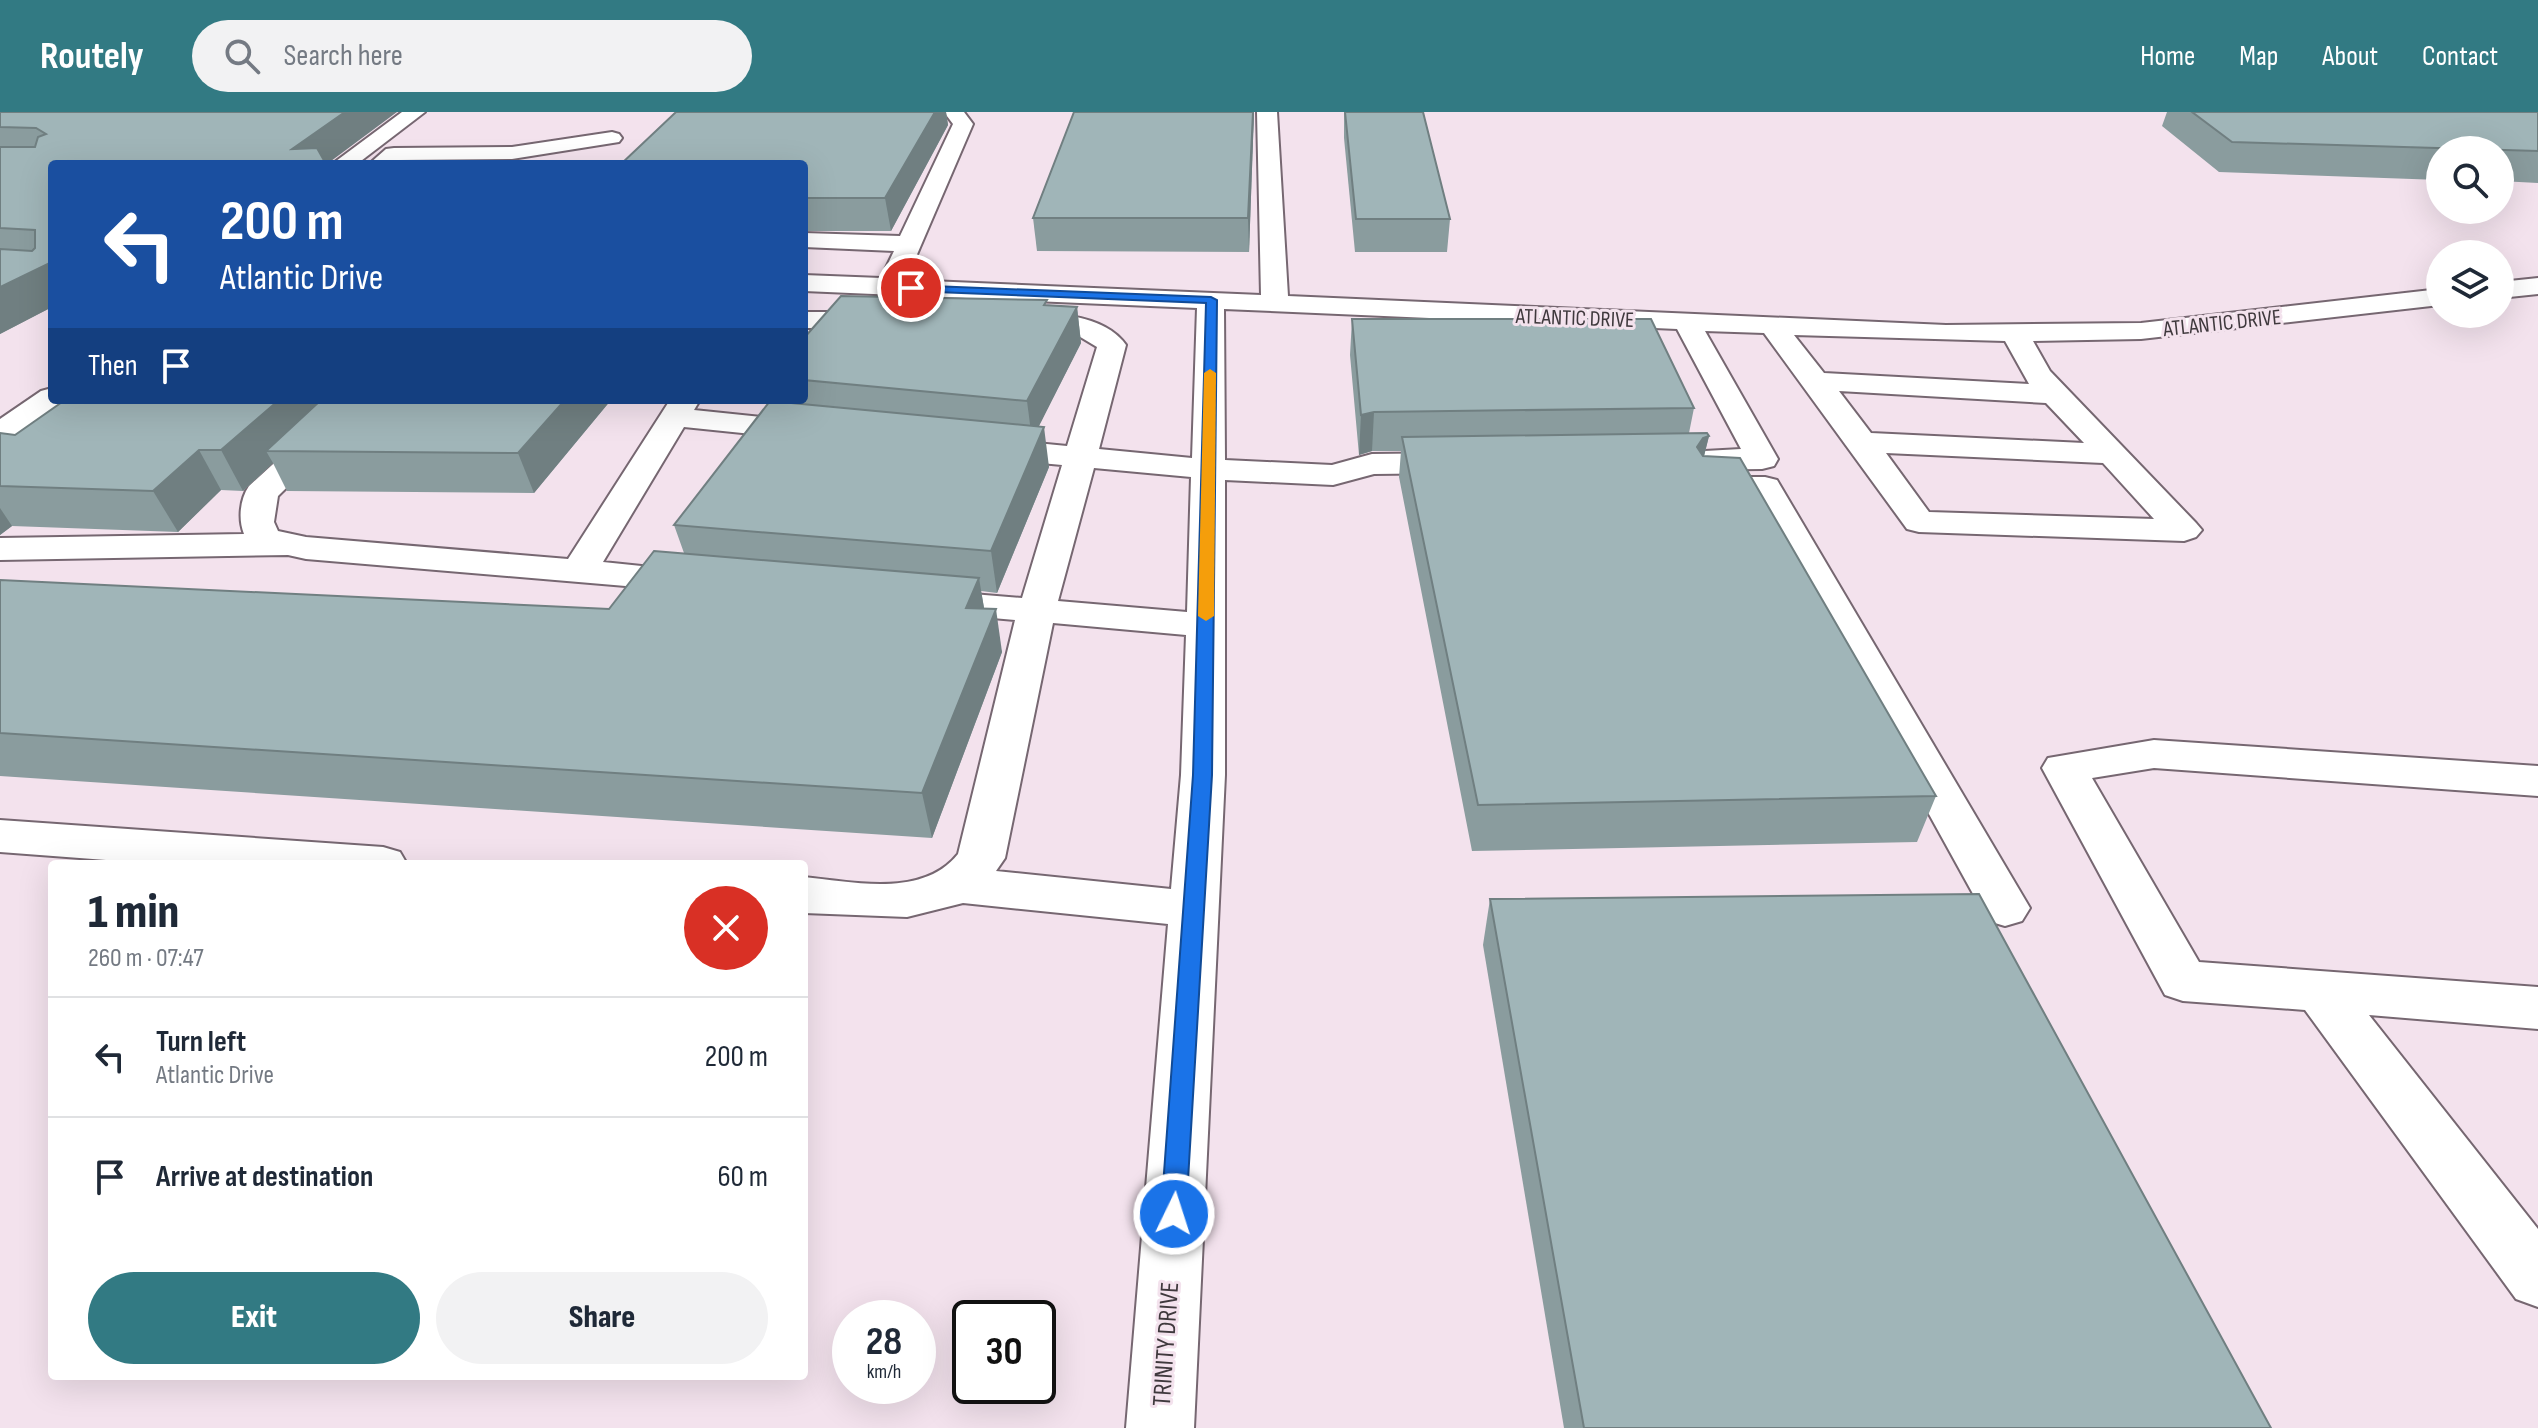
<!DOCTYPE html>
<html lang="en">
<head>
<meta charset="utf-8">
<style>
	body { margin:0; font-family:"Sofia Sans Condensed",sans-serif; background:#f2f2f3; color:#1f2937; height:100vh; display:flex; flex-direction:column; font-size:30px; white-space:nowrap }
	* { box-sizing:border-box; margin:0 }
	p { font-size:26px; color:#747a83 }
	.icon { flex:none; width:44px; height:44px; fill:none; stroke:currentColor; stroke-width:2; stroke-linecap:round; stroke-linejoin:round }
	.map { position:relative; flex:1; overflow:hidden }
	.details { position:absolute; left:48px; top:748px; width:760px; height:520px; display:flex; flex-direction:column; background:#fff; border-radius:8px; box-shadow:0 8px 32px #0002 }
	.details>* { flex:none }
	.banner { position:absolute; left:48px; top:48px; width:760px; height:244px; border-radius:8px; box-shadow:0 8px 32px #0002; background:#1a4fa0; color:#fff; overflow:hidden }
	.controls { position:absolute; left:2426px; top:24px; display:grid; gap:16px }
	.controls a { display:grid; place-items:center; width:88px; height:88px; border-radius:50%; background:#fff; box-shadow:0 8px 32px #0002; font-size:40px }
	.speed { position:absolute; left:832px; top:1188px; display:flex; gap:16px; font-size:40px; font-weight:700; text-align:center }
	.speed>* { display:grid; place-content:center; width:104px; height:104px; border-radius:50%; background:#fff; box-shadow:0 8px 32px #0002; line-height:1 }
	.speed small { font-size:20px; font-weight:400 }
	.speed .limit { border:4px solid #111; border-radius:12px; background:#fff; color:#111 }
	.pin { position:absolute; display:grid; place-items:center; width:68px; height:68px; color:#fff; margin:-34px; border:4px solid #fff; border-radius:50%; box-shadow:0 2px 8px #0007 }
	.me { position:absolute; width:88px; margin:-44px; rotate:4deg; stroke-linejoin:round; filter:drop-shadow(0 0 6px #0008) }
	.turn { display:flex; align-items:center; gap:28px; height:168px; padding:0 40px; font-size:36px }
	.turn .icon { width:104px; height:104px; stroke-width:2.5 }
	.turn b { display:block; font-size:56px; line-height:68px }
	.then { display:flex; align-items:center; height:76px; padding:0 40px; background:#0003; gap:16px; font-size:30px }
	.round { display:grid; place-items:center; flex:none; width:84px; height:84px; border-radius:42px; background:#f2f2f3 }
	.headline { display:flex; align-items:center; justify-content:space-between; height:136px; padding:0 40px }
	h1 { font-size:48px; font-weight:800; line-height:60px }
	.button { display:flex; gap:16px; margin-top:auto; padding:16px 40px }
	.button a { flex:1; height:92px; border-radius:48px; background:#327a83; color:#fff; font-size:32px; font-weight:800; line-height:92px; text-align:center }
	.button a+a { background:#f2f2f3; color:#1f2937 }
	ul { padding:0; list-style:none }
	li { display:flex; align-items:center; gap:24px; height:120px; padding:0 40px; border-top:2px solid #e0e1e3 }
	li div { flex:1 }
	li b { display:block; font-size:30px }
	li em { font-style:normal }
	header { display:flex; align-items:center; gap:48px; box-sizing:border-box; height:112px; padding:0 40px; background:#327a83; color:#fff }
	header strong { font-size:38px }
	nav { display:flex; gap:44px; margin-inline-start:auto; font-size:28px }
	.search { width:560px; height:72px; background:#f2f2f3; display:flex; align-items:center; gap:20px; box-sizing:border-box; padding:0 28px; border-radius:44px; color:#747a83; font-size:30px }
	.map>svg:first-child { display:block }
	.lines { fill:none; stroke-linecap:round; stroke-linejoin:round }
	.minor-casing { stroke:#766771; stroke-width:4 }
	.minor { fill:#fff; fill-rule:evenodd }
	.wall { fill:#8a9c9e }
	.shaded-wall { fill:#707f81 }
	.building { fill:#a0b5b8; stroke:#707f81; stroke-width:2 }
	.route { fill:#1a73e8; stroke:#114b97; stroke-width:2 }
	.slow { fill:#f59e0b }
	.labels { text-anchor:middle; stroke-width:6; stroke-linejoin:round; paint-order:stroke }
	.far-street-label { font-size:22px; fill:#3f393d; stroke:#f3e2ed }
	.street-label { font-size:26px; fill:#3f393d; stroke:#f3e2ed }
</style>
</head>
<body>
<header>
<strong>Routely</strong>
<div class="search"><svg class="icon" aria-label="search" viewBox="0 0 24 24"><circle cx="10" cy="10" r="6"/><path d="M15 15l6 6"/></svg>Search here</div>
<nav><a>Home</a><a>Map</a><a>About</a><a>Contact</a></nav>
</header>
<div class="map">
<svg width="2538" height="1316" viewBox="0 0 2538 1316">
	<rect width="100%" height="100%" fill="#f3e2ed"/>
	<g class="lines">
		<defs>
			<g id="minor">
				<polygon points="402,0 425,0 357,52 332,52"/>
				<path d="M944 0H964L973 12 906 168 1261 183 1257 0H1277L1288 184 1946 213 2141 211 2440 177V193L2141 227 2033 229 2050 259 2196 411 2202 418 2196 425 2184 429 1919 420 1907 417 1764 221 1705 219 1778 347 1774 354 1762 357 1680 358 1668 355 1664 348 1668 341 1741 337 1677 217 1224 197 1225 348 1332 353 1372 342 1459 341 1471 344 1475 351 1471 358 1459 361 1374 362 1333 373 1225 368V663L1194 1316H1126L1168 812 963 791 907 805 804 801V765C854 770 923 786 958 742L1015 508 924 500 911 497 905 489 911 481 924 478 1022 486 1062 353 987 346 976 343 971 336 976 329 987 326 1067 334 1097 235 1077 223 1008 218 1004 212 1008 206C1043 197 1104 201 1126 233L1099 337 1192 346 1197 196 804 179V163L881 166 894 139 804 135V121L900 124 953 12ZM1794 223 2005 229 2029 272 1824 261ZM1839 279 2046 291 2084 331 1871 321ZM1886 341 2103 351 2154 407 1929 400ZM1094 356 1191 365 1187 500 1058 489ZM1053 511 1186 523 1181 663 1171 777 996 759 1005 746Z"/>
				<polygon points="612,20 619,22 622,26 619,30 512,47 399,48 394,52 369,52 386,37 394,36 512,35"/>
				<polygon points="2538,166 2538,182 2500,186 2500,170"/>
				<polygon points="804,200 882,200 892,202 896,208 892,214 882,216 804,216"/>
				<polygon points="52,276 52,288 65,288 63,291 11,329 0,332 0,307 41,279"/>
				<path d="M343 288H376L278 384 274 410 278 419 306 425 568 447 670 288H700L694 298 811 310 822 312 827 319 822 326 811 328 684 315 603 450 709 461 715 469 709 477 696 480 306 447 288 443 0 448V426L244 422C238 407 240 387 249 374Z"/>
				<polygon points="1708,365 1765,365 1777,368 2030,796 2022,809 2005,814 1988,809 1754,385 1696,382 1691,375 1696,368"/>
				<polygon points="2154,628 2538,654 2538,684 2154,656 2092,666 2199,850 2538,875 2538,917 2369,903 2538,1117 2538,1195 2516,1187 2305,898 2183,889 2165,883 2042,656 2048,646"/>
				<polygon points="0,708 383,735 400,740 407,752 159,752 0,740"/>
			</g>
		</defs>
		<use href="#minor" class="minor-casing"/>
		<use href="#minor" class="minor"/>
	</g>
	<g class="wall">
		<polygon points="0,0 397,0 52,52 52,195 0,222"/>
		<polygon points="676,0 946,0 948,13 891,119 804,119 804,52"/>
		<polygon points="1254,0 1249,140 1037,139 1033,106"/>
		<polygon points="1344,0 1450,107 1447,140 1355,140 1344,26"/>
		<polygon points="2167,0 2538,0 2538,71 2500,69 2500,38 2440,38 2440,68 2219,60 2162,14"/>
		<polygon points="1047,194 1077,195 1081,231 1038,315 1049,355 997,481 981,479 984,496 1002,540 932,726 0,664 0,468 609,497 684,441 674,413 777,289 776,288 804,288 804,226"/>
		<polygon points="1352,207 1694,296 1689,321 1709,324 1704,344 1936,684 1917,730 1472,739 1399,365 1401,339 1372,339 1359,343 1350,243"/>
		<polygon points="65,288 611,288 534,381 287,379 273,351 243,379 221,378 178,420 12,414 0,423 0,321 15,323"/>
		<polygon points="1490,787 2271,1316 1564,1316 1483,833"/>
	</g>
	<g class="shaded-wall">
		<polygon points="345,0 397,0 327,52 299,52 292,37"/>
		<polygon points="935,0 946,0 948,13 891,119 885,86"/>
		<polygon points="1253,0 1254,0 1249,140 1248,106"/>
		<polygon points="52,150 52,195 0,222 0,175"/>
		<polygon points="1077,195 1081,231 1032,328 1027,289"/>
		<polygon points="279,288 340,288 266,339 273,351 243,379 221,338"/>
		<polygon points="565,288 611,288 534,381 518,341"/>
		<polygon points="1374,300 1372,339 1359,343 1361,303"/>
		<polygon points="1044,315 1049,355 997,481 991,439"/>
		<polygon points="1709,324 1699,364 1697,335 1703,326"/>
		<polygon points="199,338 221,378 178,420 153,379"/>
		<polygon points="0,396 12,414 0,423"/>
		<polygon points="979,466 986,508 966,496"/>
		<polygon points="996,497 1002,540 932,726 922,681"/>
	</g>
	<g class="building">
		<polygon points="0,0 345,0 292,37 317,36 326,52 52,52 52,150 0,175 0,137 32,139 35,136 35,118 0,116 0,35 35,35 38,25 46,22 36,16 0,15"/>
		<polygon points="676,0 935,0 885,86 804,86 804,52 621,52"/>
		<polygon points="1074,0 1253,0 1248,106 1033,106"/>
		<polygon points="1345,0 1423,0 1450,107 1356,107"/>
		<polygon points="2192,0 2538,0 2538,39 2232,30"/>
		<polygon points="841,184 1047,188 1044,193 1077,195 1027,289 804,268 804,226"/>
		<polygon points="1352,207 1651,207 1694,296 1374,300 1361,303"/>
		<polygon points="65,288 279,288 221,338 199,338 153,379 0,374 0,321 15,323"/>
		<polygon points="321,288 565,288 518,341 266,339"/>
		<polygon points="770,289 1044,315 991,439 674,413"/>
		<polygon points="1707,321 1709,324 1703,326 1697,335 1703,344 1740,346 1936,684 1478,693 1402,325"/>
		<polygon points="654,439 979,466 966,496 996,497 922,681 0,621 0,468 609,497"/>
		<polygon points="1979,782 2271,1316 1584,1316 1490,787"/>
	</g>
	<polygon class="route" points="907,173 1211,185 1217,188 1212,663 1186,1102 1182,1110 1174,1114 1165,1110 1161,1102 1193,663 1206,191 911,179 906,176"/>
	<polygon class="slow" points="1210,257 1216,261 1214,504 1206,509 1198,504 1204,261"/>
	<g class="labels">
		<g class="far-street-label">
			<text transform="translate(1575 205) rotate(2)" y="8">ATLANTIC DRIVE</text>
			<text transform="translate(2222 210) rotate(-6)" y="8">ATLANTIC DRIVE</text>
		</g>
		<g class="street-label">
			<text transform="translate(1165 1232) rotate(-86)" y="9">TRINITY DRIVE</text>
		</g>
	</g>
</svg>
<div class="controls">
<a><svg class="icon" aria-label="search" viewBox="0 0 24 24"><circle cx="10" cy="10" r="6"/><path d="M15 15l6 6"/></svg></a>
<a><svg class="icon" aria-label="layers" viewBox="0 0 24 24"><path d="M12 4l9 5-9 5-9-5zM3 14l9 5 9-5"/></svg></a>
</div>
<div class="speed"><div>28<small>km/h</small></div><div class="limit">30</div></div>
<div class="pin" style="left:911px;top:176px;background:#d93025"><svg class="icon" aria-label="arrive" viewBox="0 0 24 24"><path d="M6 21V4h12l-3 4 3 4H6"/></svg></div>
<svg class="me" style="left:1174px;top:1102px" viewBox="-20 -20 40 40"><circle r="17" fill="#1a73e8" stroke="#fff" stroke-width="3"/><path d="M0-11L8 9 0 5-8 9z" fill="#fff"/></svg>
<div class="banner">
<div class="turn"><svg class="icon" aria-label="left" viewBox="0 0 24 24"><path d="M17 20v-9H6M10 6l-5 5 5 5"/></svg><div><b>200 m</b>Atlantic Drive</div></div>
<div class="then">Then<svg class="icon" aria-label="arrive" viewBox="0 0 24 24"><path d="M6 21V4h12l-3 4 3 4H6"/></svg></div>
</div>
<section class="details">
<div class="headline"><div><h1>1 min</h1><p>260 m · 07:47</p></div><a class="round" style="background:#d93025;color:#fff"><svg class="icon" aria-label="close" viewBox="0 0 24 24"><path d="M6 6l12 12M18 6L6 18"/></svg></a></div>
<ul>
<li><svg class="icon" aria-label="left" viewBox="0 0 24 24"><path d="M17 20v-9H6M10 6l-5 5 5 5"/></svg><div><b>Turn left</b><p>Atlantic Drive</p></div><em>200 m</em></li>
<li><svg class="icon" aria-label="arrive" viewBox="0 0 24 24"><path d="M6 21V4h12l-3 4 3 4H6"/></svg><div><b>Arrive at destination</b></div><em>60 m</em></li>
</ul>
<div class="button"><a>Exit</a><a>Share</a></div>
</section>
</div>
</body>
</html>
